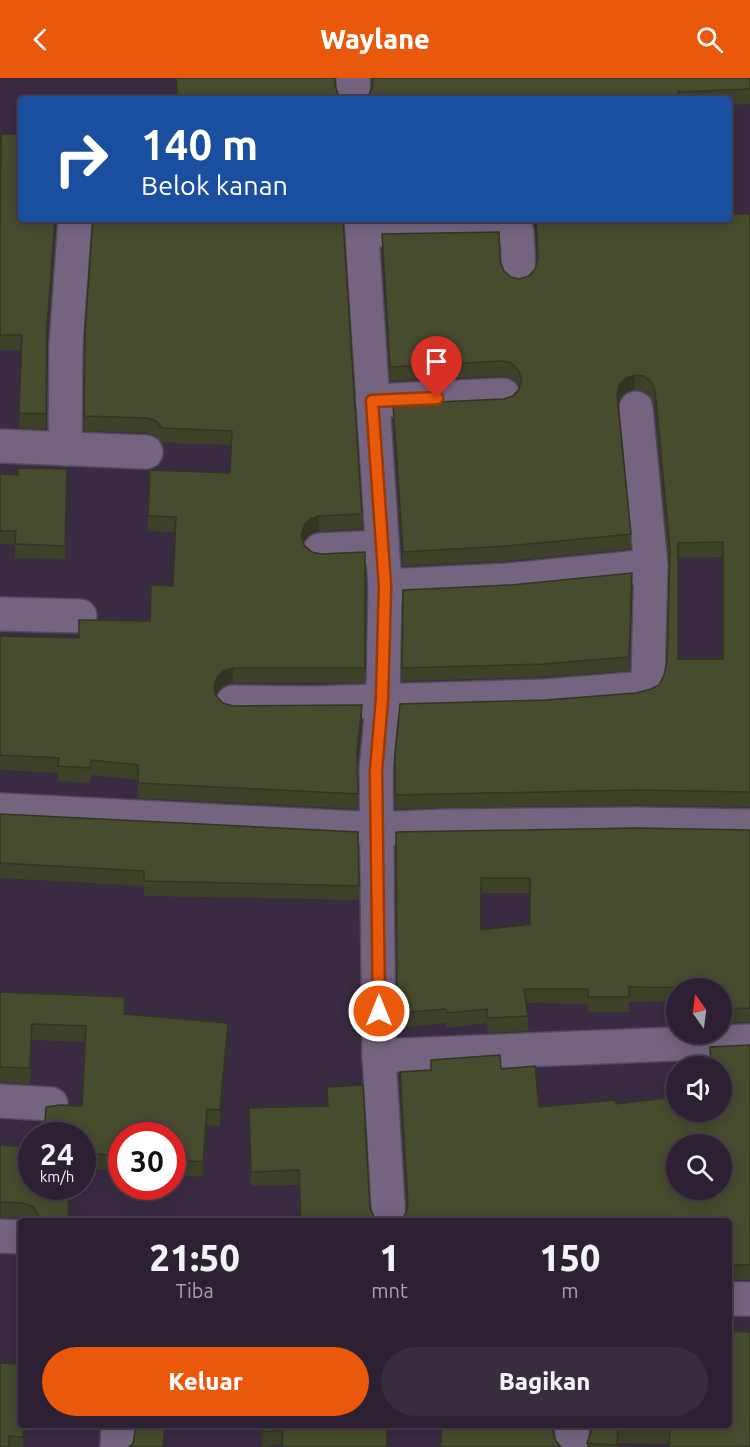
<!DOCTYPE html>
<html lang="id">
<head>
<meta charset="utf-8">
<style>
	body { margin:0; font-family:Ubuntu,sans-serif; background:#382d3e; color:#f1f3f6; height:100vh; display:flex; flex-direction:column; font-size:22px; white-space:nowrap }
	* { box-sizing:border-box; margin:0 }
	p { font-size:20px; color:#a6a3ac }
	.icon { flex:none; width:33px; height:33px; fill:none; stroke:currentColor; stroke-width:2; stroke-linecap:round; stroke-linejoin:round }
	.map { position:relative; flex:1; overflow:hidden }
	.side { position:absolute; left:18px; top:1140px; width:714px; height:210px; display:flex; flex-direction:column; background:#2c2032; border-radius:6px; box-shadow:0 3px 15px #0003,0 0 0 2px #483e4d }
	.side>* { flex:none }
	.banner { position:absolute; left:18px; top:18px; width:714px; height:126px; border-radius:6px; box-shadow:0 3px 15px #0003,0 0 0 2px #483e4d; background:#1a4fa0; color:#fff; overflow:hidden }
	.needle { width:39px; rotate:346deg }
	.controls { position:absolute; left:666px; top:900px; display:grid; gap:12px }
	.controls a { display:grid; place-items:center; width:66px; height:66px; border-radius:50%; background:#2c2032; box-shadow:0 3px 15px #0003,0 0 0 2px #483e4d; font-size:30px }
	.speed { position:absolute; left:18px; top:1044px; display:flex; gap:12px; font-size:30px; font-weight:700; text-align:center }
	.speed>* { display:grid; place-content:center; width:78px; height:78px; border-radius:50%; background:#2c2032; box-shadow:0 3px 15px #0003,0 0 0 2px #483e4d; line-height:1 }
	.speed small { font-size:15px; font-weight:400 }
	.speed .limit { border:9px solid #d22; background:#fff; color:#111 }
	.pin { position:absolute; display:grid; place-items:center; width:51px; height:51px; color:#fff; margin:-62px -26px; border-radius:50% 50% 50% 0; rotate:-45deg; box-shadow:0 0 6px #0007 }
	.pin .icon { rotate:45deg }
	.me { position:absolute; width:66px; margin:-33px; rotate:0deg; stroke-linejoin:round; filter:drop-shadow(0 0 4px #0008) }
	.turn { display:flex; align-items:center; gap:21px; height:126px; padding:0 24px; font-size:27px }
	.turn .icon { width:78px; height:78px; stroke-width:2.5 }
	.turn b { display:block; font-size:42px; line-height:51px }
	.eta { display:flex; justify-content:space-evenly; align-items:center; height:102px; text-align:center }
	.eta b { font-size:36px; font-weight:800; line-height:42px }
	.action { display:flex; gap:12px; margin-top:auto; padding:12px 24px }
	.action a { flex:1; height:69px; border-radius:36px; background:#ea580c; color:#fff; font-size:24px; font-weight:800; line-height:69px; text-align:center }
	.action a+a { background:#382d3e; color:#f1f3f6 }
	header { display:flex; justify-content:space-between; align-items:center; height:78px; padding:0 24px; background:#ea580c; color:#fff; font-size:27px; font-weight:800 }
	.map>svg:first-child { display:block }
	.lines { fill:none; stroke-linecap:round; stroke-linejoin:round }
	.minor-casing { stroke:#55485c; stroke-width:36 }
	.minor { stroke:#756480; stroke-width:33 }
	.wall { fill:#3d4128; fill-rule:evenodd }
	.shaded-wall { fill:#323520 }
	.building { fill:#474c2e; stroke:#323520; stroke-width:1.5; fill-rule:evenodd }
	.route-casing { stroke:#983908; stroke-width:15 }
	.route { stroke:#ea580c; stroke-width:10 }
</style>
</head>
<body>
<header><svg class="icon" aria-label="back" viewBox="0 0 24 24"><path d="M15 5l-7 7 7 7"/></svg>Waylane<svg class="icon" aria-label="search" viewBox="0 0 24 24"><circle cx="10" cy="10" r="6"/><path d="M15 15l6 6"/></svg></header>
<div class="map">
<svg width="750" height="1369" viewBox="0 0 750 1369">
	<rect width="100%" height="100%" fill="#3a2b43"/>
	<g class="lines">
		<defs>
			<g id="minor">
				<polyline points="353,0 354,21"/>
				<polyline points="361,141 385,508 383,621 376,691 379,978 389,1143"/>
				<polyline points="362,152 511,150 517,154 519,197"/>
				<polyline points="372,323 503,317"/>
				<polyline points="0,368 146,374"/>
				<polyline points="65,371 66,266 75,141"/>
				<polyline points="320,472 382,469"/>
				<polyline points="385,508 509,502 651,488"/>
				<polyline points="0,536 80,538"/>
				<polyline points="233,624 310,625 545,618 634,611 646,608 648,599 651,488 636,330"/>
				<polyline points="0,732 377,751 444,748 636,746 750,748"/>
				<polyline points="379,978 750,963"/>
				<polyline points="0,1023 51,1026"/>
				<polyline points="0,1158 21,1159"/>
				<polyline points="729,1221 750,1221"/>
				<polyline points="572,1347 572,1369"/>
				<polyline points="117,1369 118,1347"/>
			</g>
		</defs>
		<use href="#minor" class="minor-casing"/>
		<use href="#minor" class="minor"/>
	</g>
	<g class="wall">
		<polygon points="175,0 335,0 335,7 338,16 343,21 176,21"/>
		<polygon points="372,0 750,0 750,26 729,27 729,21 365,21 370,15 372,8"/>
		<path d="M750 136V729L636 727 395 731V677L546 622 636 615 651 611 659 607 664 597 667 585 669 483 655 328 652 320 644 313 635 311 626 314 619 322 618 326 631 456V471L508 483 403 488 393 341V326L504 321 513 318 520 310 518 306 511 300 503 298 390 303 382 170V156L500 183 504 193 511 199 519 201 529 198 535 191 537 184 536 141ZM723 479V581H678V480Z"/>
		<polygon points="21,141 56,141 47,265 46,351 19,350 22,272 0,272 0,152"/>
		<polygon points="85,252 362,436 362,451 319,453 310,456 303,464 304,467 312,474 321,476 365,474 365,605 233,605 223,608 217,614 216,617 223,625 233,628 362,642 357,688 358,731 138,720 138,702 91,697 90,705 58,703 58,695 0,692 0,558 79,560 150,543 173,508 175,454 148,453 148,438 230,395 231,367 162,365 156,358 147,355 84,353"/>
		<polygon points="67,391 65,481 15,480 15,467 0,466 0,396 18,397"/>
		<polygon points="632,509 629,593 544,599 402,603 403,512"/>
		<polygon points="0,736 358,754 359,822 144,818 144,808 0,800"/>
		<path d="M750 752V944L722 945V910H676V924H629V934H588V926L526 925 528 938V953L488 955 487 945 447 950 446 945 397 950 396 754ZM481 815H530V846L481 852Z"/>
		<polygon points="0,914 125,936 228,961 220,1048 207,1047 203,1099 172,1097 172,1058 122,1058 122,1093 82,1090 82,1028 85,964 32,962 30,1006 0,1004"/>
		<polygon points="750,967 750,1202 729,1202 729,1143 405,1137 407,1130 400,1009 400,994 431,992 431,982 501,991 539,1029 616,1026 676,1034 722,988 710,988 710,969"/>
		<polygon points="327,1009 374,1139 378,1143 301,1143 299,1107 251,1108 249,1030 327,1028"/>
		<polygon points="0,1067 69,1108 68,1143 30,1143 22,1140 1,1139"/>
		<polygon points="0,1285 25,1347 23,1369 0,1369"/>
		<polygon points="261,1347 387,1347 282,1367 262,1369"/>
		<polygon points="591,1347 729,1347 669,1366 618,1365 618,1369 587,1369 587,1365 591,1354"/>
	</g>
	<g class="shaded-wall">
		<polygon points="55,141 56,141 47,265 46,351 47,250"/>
		<polygon points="635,297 635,311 626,314 619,322 617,331 617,316 619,307 626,300"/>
		<polygon points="319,438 319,453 310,456 304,463 301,472 301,457 304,448 310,441"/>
		<polygon points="233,590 233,605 223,608 217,614 214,624 214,609 217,599 223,593"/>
		<polygon points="362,627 362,642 357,689 357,674"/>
		<polygon points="228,945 228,961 220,1048 220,1032"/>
		<polygon points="207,1031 207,1047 203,1099 203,1084"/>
		<polygon points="0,1124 1,1124 1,1139 0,1140"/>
		<polygon points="24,1347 25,1347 23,1369 23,1359"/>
	</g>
	<g class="building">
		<polygon points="176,0 335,0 335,7 338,16 343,21 177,21"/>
		<polygon points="372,0 750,0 750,11 678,14 678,21 365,21 370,15 373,5"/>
		<polygon points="1,56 21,56 21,141 55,141 47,250 46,336 19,335 22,257 0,257 0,152"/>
		<path d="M729 136H750V714L636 712 395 717V677L400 626 546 622 636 615 651 611 659 607 664 597 667 585 670 472 655 313 652 305 644 298 635 297 626 300 619 307 617 316 631 456 508 468 403 474 393 326 504 321 513 318 519 311 522 301 518 292 511 285 503 283 390 289 382 156 499 154 500 183 504 193 511 199 519 201 529 198 535 191 538 181 536 141H729ZM723 464V581H678V465Z"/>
		<polygon points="93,141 343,141 362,436 319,438 310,441 304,448 301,457 304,467 312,474 321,476 365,474 365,590 233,590 223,593 217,599 214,609 216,618 223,625 233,628 362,627 357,674 358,716 138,705 138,687 91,682 90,690 58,688 59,680 0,677 0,558 79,560 79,542 150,543 151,507 173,508 176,439 148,438 150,392 230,395 232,353 162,350 156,343 147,340 84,338 85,252"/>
		<polygon points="18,390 67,391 65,468 15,466 16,453 0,453 0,396 18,397"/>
		<polygon points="632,495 629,579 544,586 402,590 403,512 511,507"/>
		<polygon points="0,736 358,754 359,808 144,803 144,793 0,785"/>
		<path d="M636 750 750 752V930L722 931V910L629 909V919H588V911H524L528 938 488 940 487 931 447 935 446 931 397 935 396 754ZM481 800H530V846L481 852Z"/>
		<polygon points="0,914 125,919 124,936 228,945 220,1032 207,1031 203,1084 172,1081 172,1058 122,1058 122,1078 82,1075 82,1058 44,1058 46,1029 60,1027 82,1028 86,948 32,946 30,990 0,989"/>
		<path d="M750 967V1187H729V1143H400L405 1137 408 1127 400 994 431 992V982L500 977 501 991 535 988 539 1029 616 1022V1026L676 1019V1034H722V988H711L710 969ZM676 1066H722V1112H676Z"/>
		<polygon points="363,1007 370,1130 374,1139 378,1143 301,1143 299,1092 251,1094 249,1030 328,1028 327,1009"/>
		<polygon points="0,1067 32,1069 32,1108 69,1108 68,1143 39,1142 37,1134 32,1128 22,1125 0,1124"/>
		<polygon points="729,1253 750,1254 750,1369 669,1369 670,1351 618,1350 617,1367 587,1365 591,1354 591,1347 729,1347"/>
		<polygon points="0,1285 21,1286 21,1347 24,1347 23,1359 9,1358 9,1369 0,1369"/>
		<polygon points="136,1347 165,1347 163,1369 129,1369 133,1365"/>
		<polygon points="262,1347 387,1347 387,1369 282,1369 283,1352 263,1354"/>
		<polygon points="443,1347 553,1347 553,1354 556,1363 561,1369 440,1369"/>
	</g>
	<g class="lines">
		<defs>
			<polyline id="route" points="379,933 376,692 382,621 385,508 372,323 437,320"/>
		</defs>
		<use href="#route" class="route-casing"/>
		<use href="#route" class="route"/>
	</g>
</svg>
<div class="controls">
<a><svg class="needle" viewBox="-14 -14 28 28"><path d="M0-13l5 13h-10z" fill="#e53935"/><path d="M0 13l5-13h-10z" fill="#a6a3ac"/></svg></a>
<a><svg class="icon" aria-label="sound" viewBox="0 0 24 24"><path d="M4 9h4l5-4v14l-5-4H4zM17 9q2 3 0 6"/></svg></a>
<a><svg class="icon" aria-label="search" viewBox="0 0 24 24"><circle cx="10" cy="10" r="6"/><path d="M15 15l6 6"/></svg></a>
</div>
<div class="speed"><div>24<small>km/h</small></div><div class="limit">30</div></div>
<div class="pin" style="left:437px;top:320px;background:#d93025"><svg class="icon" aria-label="arrive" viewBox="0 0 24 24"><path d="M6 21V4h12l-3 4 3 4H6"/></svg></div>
<svg class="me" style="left:379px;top:933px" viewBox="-20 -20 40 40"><circle r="17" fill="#ea580c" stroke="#fff" stroke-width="3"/><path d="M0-11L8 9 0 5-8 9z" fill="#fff"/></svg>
<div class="banner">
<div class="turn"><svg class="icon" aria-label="right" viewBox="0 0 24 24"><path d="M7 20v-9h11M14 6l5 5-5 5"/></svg><div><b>140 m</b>Belok kanan</div></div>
</div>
<section class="side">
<div class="eta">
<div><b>21:50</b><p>Tiba</p></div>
<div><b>1</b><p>mnt</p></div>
<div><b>150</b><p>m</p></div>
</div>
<div class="action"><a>Keluar</a><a>Bagikan</a></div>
</section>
</div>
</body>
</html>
